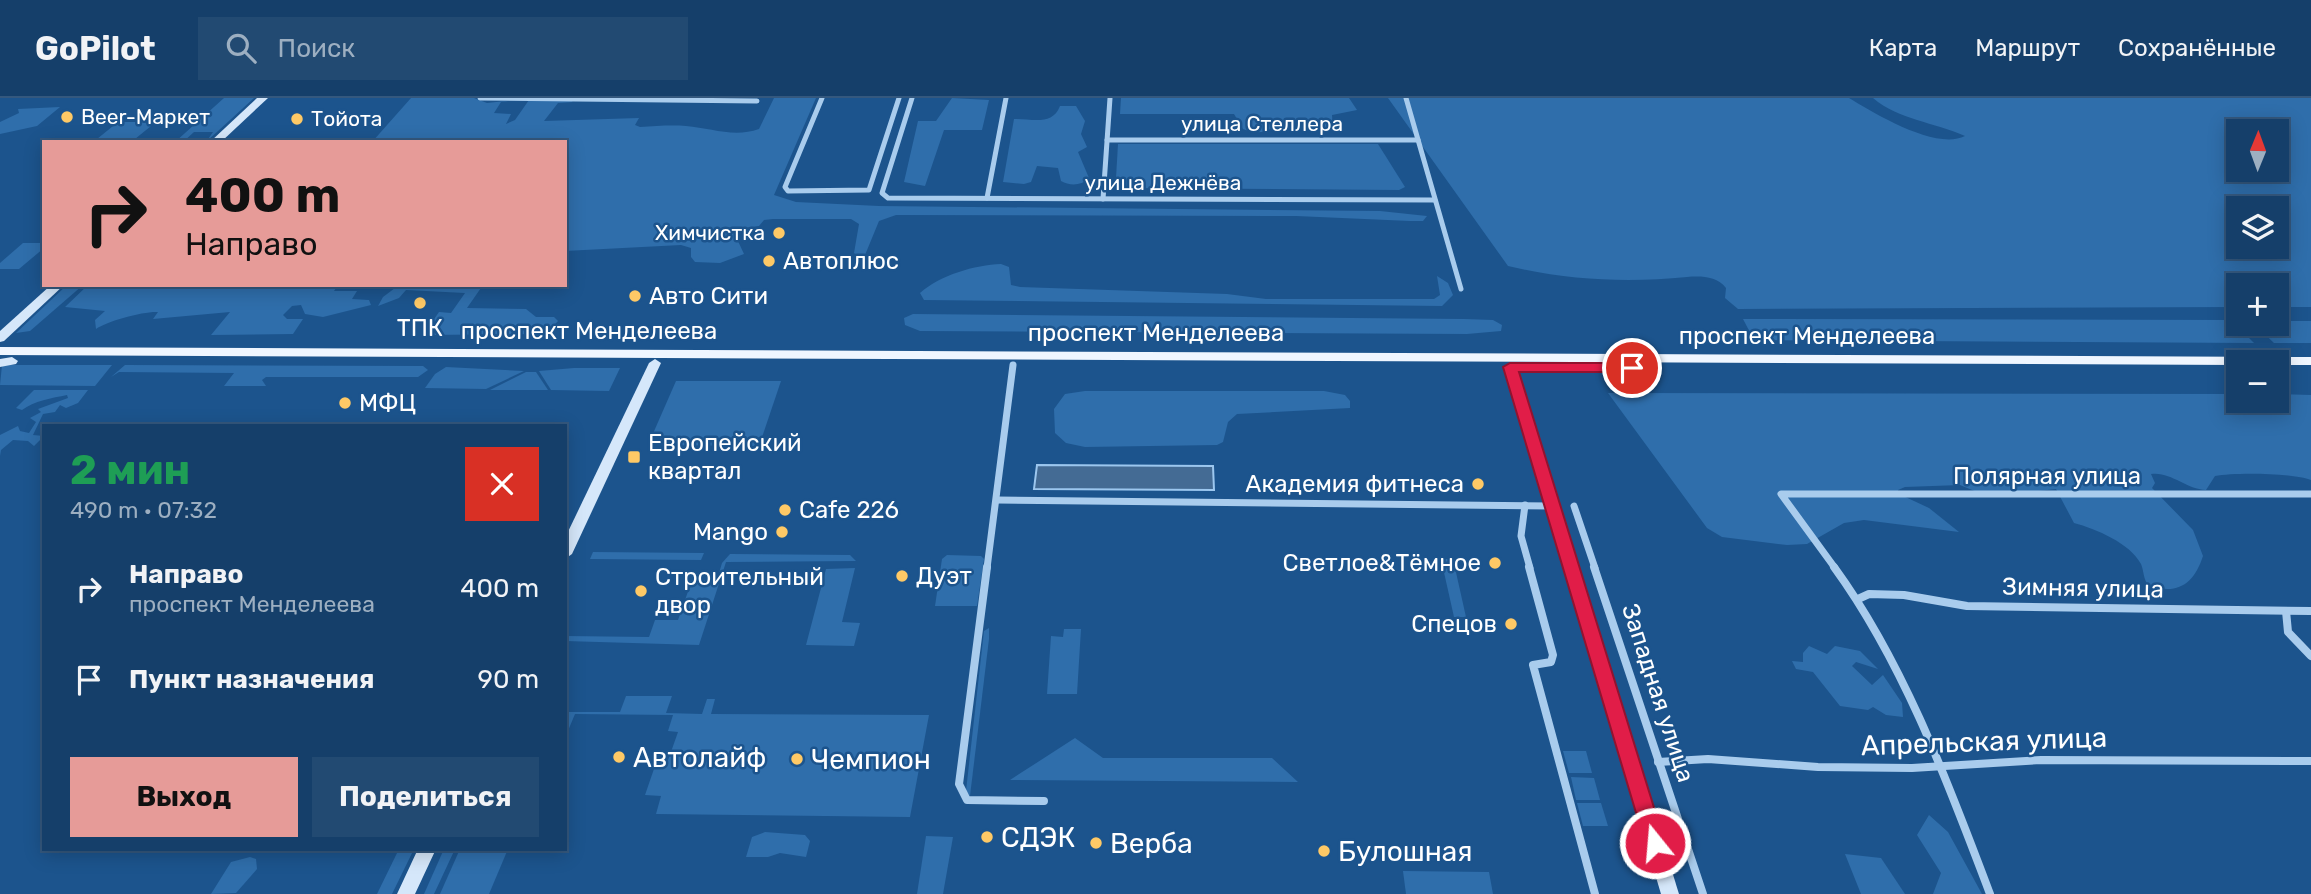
<!DOCTYPE html>
<html lang="ru">
<head>
<meta charset="utf-8">
<style>
	body { margin:0; font-family:Rubik,sans-serif; background:#224a72; color:#f1f3f6; height:100vh; display:flex; flex-direction:column; font-size:26px; white-space:nowrap }
	* { box-sizing:border-box; margin:0 }
	p { font-size:23px; color:#9dafc1 }
	.icon { flex:none; width:38px; height:38px; fill:none; stroke:currentColor; stroke-width:2; stroke-linecap:round; stroke-linejoin:round }
	.map { position:relative; flex:1; overflow:hidden }
	.panel { position:absolute; left:42px; top:326px; width:525px; height:427px; display:flex; flex-direction:column; background:#153f6a; border-radius:0px; box-shadow:0 4px 18px #0003,0 0 0 2px #34587e }
	.panel>* { flex:none }
	.guide { position:absolute; left:42px; top:42px; width:525px; height:147px; border-radius:0px; box-shadow:0 4px 18px #0003,0 0 0 2px #34587e; background:#e69b98; color:#111; overflow:hidden }
	.needle { width:46px; rotate:1deg }
	.buttons { position:absolute; left:2226px; top:21px; display:grid; gap:14px }
	.buttons a { display:grid; place-items:center; width:63px; height:63px; border-radius:0px; background:#153f6a; box-shadow:0 4px 18px #0003,0 0 0 2px #34587e; font-size:35px }
	.pin { position:absolute; display:grid; place-items:center; width:60px; height:60px; color:#fff; margin:-30px; border:4px solid #fff; border-radius:50%; box-shadow:0 2px 7px #0007 }
	.me { position:absolute; width:77px; margin:-38px; rotate:343deg; stroke-linejoin:round; filter:drop-shadow(0 0 5px #0008) }
	.turn { display:flex; align-items:center; gap:24px; height:147px; padding:0 28px; font-size:32px }
	.turn .icon { width:91px; height:91px; stroke-width:2.5 }
	.turn b { display:block; font-size:49px; line-height:60px }
	.round { display:grid; place-items:center; flex:none; width:74px; height:74px; border-radius:0px; background:#224a72 }
	.headline { display:flex; align-items:center; justify-content:space-between; height:119px; padding:0 28px }
	h1 { font-size:42px; font-weight:700; line-height:52px; color:#1e9e55 }
	.button { display:flex; gap:14px; margin-top:auto; padding:14px 28px }
	.button a { flex:1; height:80px; border-radius:0px; background:#e69b98; color:#111; font-size:28px; font-weight:700; line-height:80px; text-align:center }
	.button a+a { background:#224a72; color:#f1f3f6 }
	ul { padding:0; list-style:none }
	li { display:flex; align-items:center; gap:21px; height:91px; padding:0 28px }
	li div { flex:1 }
	li b { display:block; font-size:26px }
	li em { font-style:normal }
	header { display:flex; align-items:center; gap:42px; box-sizing:border-box; height:98px; padding:0 35px; background:#153f6a; border-bottom:2px solid #34587e }
	header strong { font-size:33px }
	nav { display:flex; gap:38px; margin-inline-start:auto; font-size:24px }
	.search { width:490px; height:63px; background:#224a72; display:flex; align-items:center; gap:18px; box-sizing:border-box; padding:0 24px; border-radius:0px; color:#9dafc1; font-size:26px }
	.map>svg:first-child { display:block }
	.green { fill:#2f6eab; fill-rule:evenodd }
	.water { fill:#446b94; stroke:#9cc7ef; stroke-width:2 }
	.lines { fill:none; stroke-linecap:round; stroke-linejoin:round }
	.minor-far2 { stroke:#a9cced; stroke-width:5 }
	.minor-far1 { stroke:#a9cced; stroke-width:7 }
	.minor { stroke:#a9cced; stroke-width:8 }
	.secondary { fill:#d5e7fa; fill-rule:evenodd }
	.primary { fill:#eff6ff; fill-rule:evenodd }
	.route { fill:#e11d48; stroke:#92132f; stroke-width:2 }
	.poi-dot { fill:#fec966; stroke:#1c548d; stroke-width:2.5 }
	.labels { text-anchor:middle; stroke-width:5; stroke-linejoin:round; paint-order:stroke }
	.far-poi-label { font-size:21px; fill:#fff; stroke:#1c548d; text-anchor:start }
	.far-street-label { font-size:21px; fill:#fff; stroke:#1c548d }
	.poi-label { font-size:24px; fill:#fff; stroke:#1c548d; text-anchor:start }
	.street-label { font-size:24px; fill:#fff; stroke:#1c548d }
	.near-street-label { font-size:28px; fill:#fff; stroke:#1c548d }
	.near-poi-label { font-size:28px; fill:#fff; stroke:#1c548d; text-anchor:start }
</style>
</head>
<body>
<header>
<strong>GoPilot</strong>
<div class="search"><svg class="icon" aria-label="search" viewBox="0 0 24 24"><circle cx="10" cy="10" r="6"/><path d="M15 15l6 6"/></svg>Поиск</div>
<nav><a>Карта</a><a>Маршрут</a><a>Сохранённые</a></nav>
</header>
<div class="map">
<svg width="2311" height="796" viewBox="0 0 2311 796">
	<rect width="100%" height="100%" fill="#1c548d"/>
	<g class="green">
		<polygon points="224,0 254,0 206,44 213,34 194,34 183,44 175,44"/>
		<path d="M411 0H474L487 5 516 2 501 4 494 15 511 16 506 26 515 22 529 2H570L573 4 558 5 544 23 639 20 635 27 640 29C656 28 671 27 686 28 711 30 734 40 759 31L774 0H816L774 97 796 104 879 108 1380 113 1427 118 1423 123H1410L1296 118 896 117 879 123 865 157H857L854 155 859 126 851 121H773L764 122 759 128 743 130 737 141 744 156 720 165 695 164 691 159V150L681 147 565 153V44H372Z"/>
		<polygon points="952,0 989,2 982,32 944,32 925,88 904,84 918,23 936,23"/>
		<path d="M1121 0H1349L1357 12 1332 17 1333 32 1303 31 1290 20C1271 28 1267 40 1243 31L1234 16H1120Z"/>
		<path d="M1388 0H1849C1874 15 1936 53 1965 38 1934 24 1899 22 1873 0H2311V209H2277V187H2238V209L1738 211 1725 200 1726 190C1717 178 1701 178 1687 179 1625 185 1568 182 1508 168ZM2238 33H2277V72H2238ZM2238 110H2277V149H2238Z"/>
		<path d="M1060 8H1076L1085 23 1081 36 1087 49 1078 54 1089 80C1081 88 1070 88 1061 83L1058 70 1037 68 1031 84 1024 86 1003 84 1014 21C1030 20 1052 29 1060 8Z"/>
		<polygon points="60,9 37,28 0,36 0,24 19,15 18,11"/>
		<polygon points="118,24 156,24 135,41 97,41"/>
		<polygon points="1118,46 1378,46 1405,89 1399,92 1128,90 1119,88 1116,80"/>
		<polygon points="23,145 44,145 44,150 19,171 0,171 0,165"/>
		<path d="M1001 166 1009 169 1011 187 1020 189 1227 196 1266 201H1434L1440 197 1437 178 1448 185 1453 197 1442 208 924 202 920 195C940 177 975 167 1001 166Z"/>
		<polygon points="67,187 83,187 30,233 16,235"/>
		<path d="M88 187H338L334 193H357L352 201 369 202 371 207 323 219 305 216 301 207 292 208 283 217 287 221H303L293 236 211 237 230 214 153 221 158 214C144 213 107 223 96 231L95 222 105 213 65 209Z"/>
		<polygon points="399,187 483,187 467,210 526,211 536,219 554,219 558,223 546,236 423,237 439,214 451,215 465,195 406,192 399,200 378,208 383,199"/>
		<polygon points="913,216 1464,221 1493,222 1502,227 1501,233 1467,236 920,233 905,227 904,220"/>
		<polygon points="1743,221 2231,222 2254,245 1754,242"/>
		<polygon points="2277,223 2311,223 2311,245 2274,245 2254,226 2277,226"/>
		<polygon points="112,267 95,288 0,287 2,267"/>
		<polygon points="125,267 423,268 428,272 418,279 266,279 262,282 266,288 224,288 234,275 119,274 111,279"/>
		<polygon points="446,269 524,273 486,291 425,290 435,276"/>
		<polygon points="574,270 620,270 609,293 551,292 539,273"/>
		<polygon points="526,274 536,274 548,292 490,292"/>
		<polygon points="676,283 781,283 759,348 648,347"/>
		<path d="M34 292H88L78 305 66 310 60 307 55 314 43 316 33 337 44 338 34 348 28 343 13 342 1 352 0 358V337L18 328 20 333 29 335 36 324 30 320 41 314 38 311 68 300 67 297C52 300 34 303 22 312L16 310Z"/>
		<polygon points="1085,293 1324,293 1345,297 1350,303 1350,310 1237,316 1228,324 1223,344 1217,347 1085,349 1066,345 1055,335 1054,311 1065,296"/>
		<path d="M1608 295 2238 296V303H2277V296L2311 297V382C2293 375 2235 374 2215 378L2206 392C2186 391 2170 373 2151 376L2155 385 2152 390 2193 432 2203 458C2194 486 2177 498 2148 487 2143 480 2144 473 2141 466 2130 445 2096 431 2074 425L2056 391 1989 399 1960 387 1905 389 1898 392 1899 396 1929 410 1959 434 1864 422 1844 425 1807 446 1787 447 1722 439 1707 430Z"/>
		<polygon points="593,454 704,455 701,462 590,461"/>
		<polygon points="730,456 850,457 856,463 726,464 699,547 565,543 565,538 649,539 655,522 678,522 692,482 717,482 722,465"/>
		<polygon points="947,457 981,458 984,461 977,508 935,508 942,461"/>
		<polygon points="1441,461 1453,461 1466,519 1454,519"/>
		<polygon points="855,470 842,524 860,525 854,548 806,547 826,471"/>
		<polygon points="989,530 989,541 970,698 966,693 984,533"/>
		<polygon points="1064,531 1081,531 1077,596 1047,596 1051,538 1063,539"/>
		<polygon points="1809,548 1827,556 1835,548 1860,553 1878,571 1856,564 1852,568 1872,587 1883,577 1902,605 1903,619 1886,617 1873,609 1868,612 1840,608 1813,574 1796,571 1792,563 1803,564 1803,555"/>
		<polygon points="626,598 672,598 666,615 702,616 707,601 715,601 711,616 929,617 910,719 656,716 661,698 645,697 655,668 666,668 678,634 668,633 673,617 575,616 565,640 565,614 620,614"/>
		<polygon points="1075,640 1103,660 1272,660 1298,684 1010,682"/>
		<polygon points="1563,653 1586,653 1592,675 1569,675"/>
		<polygon points="1571,679 1594,680 1600,702 1576,702"/>
		<polygon points="1577,705 1601,705 1608,728 1583,728"/>
		<polygon points="1929,717 1948,734 1982,796 1933,796 1941,775 1917,737"/>
		<polygon points="765,734 805,737 810,743 806,759 780,755 768,759 746,759 752,739"/>
		<polygon points="926,738 953,739 943,796 917,796"/>
		<polygon points="399,751 414,751 392,796 377,796"/>
		<polygon points="444,751 455,751 434,796 424,796"/>
		<polygon points="460,751 508,751 489,796 440,796"/>
		<polygon points="1845,756 1881,760 1905,796 1861,796"/>
		<polygon points="250,759 256,761 257,771 236,795 211,796 231,764"/>
		<polygon points="1403,773 1489,774 1493,796 1406,796"/>
	</g>
	<polygon class="water" points="1037,367 1213,368 1214,392 1034,391"/>
	<g class="lines">
		<g class="minor-far2">
			<polyline points="480,0 757,3"/>
			<polyline points="822,0 785,89 788,93 869,92 899,0"/>
			<polyline points="912,0 882,95 888,100 1435,102"/>
			<polyline points="1406,0 1461,191"/>
			<polyline points="1107,42 1418,42"/>
			<polyline points="987,100 1006,0"/>
			<polyline points="1103,101 1110,0"/>
		</g>
		<g class="minor-far1">
			<polyline points="997,402 1552,408"/>
			<polyline points="1525,407 1521,438 1530,470"/>
			<polyline points="1574,408 1595,470"/>
			<polyline points="987,470 1013,267"/>
			<polyline points="1835,470 1781,396 2311,396"/>
		</g>
		<g class="minor">
			<polyline points="987,469 959,686 967,702 1044,703"/>
			<polyline points="1529,469 1553,557 1551,564 1533,567 1595,796"/>
			<polyline points="1594,469 1703,796"/>
			<path d="M1834 469C1904 565 1948 685 1990 796"/>
			<polyline points="1858,501 1869,496 1904,497 1967,508 2311,513"/>
			<polyline points="2286,513 2288,534 2311,558"/>
			<polyline points="1658,664 1708,661 1818,669 1912,670 2041,662 2311,663"/>
		</g>
		<g class="secondary">
			<polygon points="257,0 268,0 221,44 210,44"/>
			<polygon points="51,187 64,187 4,243 0,244 0,233"/>
			<polygon points="12,259 18,263 16,266 0,269 0,261"/>
			<polygon points="655,261 661,265 572,456 565,461 565,440 649,265"/>
			<polygon points="1510,265 1516,269 1679,796 1661,796 1504,269"/>
			<polygon points="418,751 436,751 415,796 397,796"/>
		</g>
		<polygon class="primary" points="0,249 2311,259 2311,267 2277,267 2277,264 2238,264 2238,267 0,257"/>
	</g>
	<polygon class="route" points="1510,265 1632,265 1639,270 1632,274 1519,274 1665,745 1662,752 1655,754 1648,752 1645,745 1503,269"/>
	<g class="poi-dot">
		<circle cx="67" cy="19" r="7"/>
		<circle cx="297" cy="21" r="7"/>
		<circle cx="779" cy="135" r="7"/>
		<circle cx="769" cy="163" r="7"/>
		<circle cx="635" cy="198" r="7"/>
		<circle cx="420" cy="205" r="7"/>
		<circle cx="345" cy="305" r="7"/>
		<rect x="627" y="352" width="14" height="14" rx="3.5"/>
		<circle cx="1478" cy="386" r="7"/>
		<circle cx="785" cy="412" r="7"/>
		<circle cx="782" cy="434" r="7"/>
		<circle cx="1495" cy="465" r="7"/>
		<circle cx="902" cy="478" r="7"/>
		<circle cx="641" cy="493" r="7"/>
		<circle cx="1511" cy="526" r="7"/>
		<circle cx="619" cy="659" r="7"/>
		<circle cx="797" cy="661" r="7"/>
		<circle cx="987" cy="739" r="7"/>
		<circle cx="1096" cy="745" r="7"/>
		<circle cx="1324" cy="753" r="7"/>
	</g>
	<g class="labels">
		<g class="far-poi-label">
			<text x="81" y="26">Beer-Маркет</text>
			<text x="311" y="28">Тойота</text>
			<text x="765" y="142" text-anchor="end">Химчистка</text>
		</g>
		<g class="far-street-label">
			<text x="1262" y="33">улица Стеллера</text>
			<text x="1163" y="92">улица Дежнёва</text>
		</g>
		<g class="poi-label">
			<text x="783" y="171">Автоплюс</text>
			<text x="649" y="206">Авто Сити</text>
			<text x="420" y="238" text-anchor="middle">ТПК</text>
			<text x="359" y="313">МФЦ</text>
			<text x="648" y="353">Европейский<tspan x="648" dy="28">квартал</tspan></text>
			<text x="1464" y="394" text-anchor="end">Академия фитнеса</text>
			<text x="799" y="420">Cafe 226</text>
			<text x="768" y="442" text-anchor="end">Mango</text>
			<text x="1481" y="473" text-anchor="end">Светлое&amp;Тёмное</text>
			<text x="916" y="486">Дуэт</text>
			<text x="655" y="487">Строительный<tspan x="655" dy="28">двор</tspan></text>
			<text x="1497" y="534" text-anchor="end">Спецов</text>
		</g>
		<g class="street-label">
			<text x="589" y="241">проспект Менделеева</text>
			<text x="1156" y="243">проспект Менделеева</text>
			<text x="1807" y="246">проспект Менделеева</text>
			<text x="2047" y="386">Полярная улица</text>
			<text transform="translate(2083 490) rotate(1)" y="8">Зимняя улица</text>
			<text transform="translate(1658 595) rotate(72)" y="8">Западная улица</text>
		</g>
		<g class="near-street-label">
			<text transform="translate(1984 643) rotate(-2)" y="10">Апрельская улица</text>
		</g>
		<g class="near-poi-label">
			<text x="633" y="669">Автолайф</text>
			<text x="811" y="671">Чемпион</text>
			<text x="1001" y="749">СДЭК</text>
			<text x="1110" y="755">Верба</text>
			<text x="1338" y="763">Булошная</text>
		</g>
	</g>
</svg>
<div class="buttons">
<a><svg class="needle" viewBox="-14 -14 28 28"><path d="M0-13l5 13h-10z" fill="#e53935"/><path d="M0 13l5-13h-10z" fill="#9dafc1"/></svg></a>
<a><svg class="icon" aria-label="layers" viewBox="0 0 24 24"><path d="M12 4l9 5-9 5-9-5zM3 14l9 5 9-5"/></svg></a>
<a>+</a>
<a>−</a>
</div>
<div class="pin" style="left:1632px;top:270px;background:#d93025"><svg class="icon" aria-label="arrive" viewBox="0 0 24 24"><path d="M6 21V4h12l-3 4 3 4H6"/></svg></div>
<svg class="me" style="left:1655px;top:745px" viewBox="-20 -20 40 40"><circle r="17" fill="#e11d48" stroke="#fff" stroke-width="3"/><path d="M0-11L8 9 0 5-8 9z" fill="#fff"/></svg>
<div class="guide">
<div class="turn"><svg class="icon" aria-label="right" viewBox="0 0 24 24"><path d="M7 20v-9h11M14 6l5 5-5 5"/></svg><div><b>400 m</b>Направо</div></div>
</div>
<section class="panel">
<div class="headline"><div><h1>2 мин</h1><p>490 m · 07:32</p></div><a class="round" style="background:#d93025;color:#fff"><svg class="icon" aria-label="close" viewBox="0 0 24 24"><path d="M6 6l12 12M18 6L6 18"/></svg></a></div>
<ul>
<li><svg class="icon" aria-label="right" viewBox="0 0 24 24"><path d="M7 20v-9h11M14 6l5 5-5 5"/></svg><div><b>Направо</b><p>проспект Менделеева</p></div><em>400 m</em></li>
<li><svg class="icon" aria-label="arrive" viewBox="0 0 24 24"><path d="M6 21V4h12l-3 4 3 4H6"/></svg><div><b>Пункт назначения</b></div><em>90 m</em></li>
</ul>
<div class="button"><a>Выход</a><a>Поделиться</a></div>
</section>
</div>
</body>
</html>
